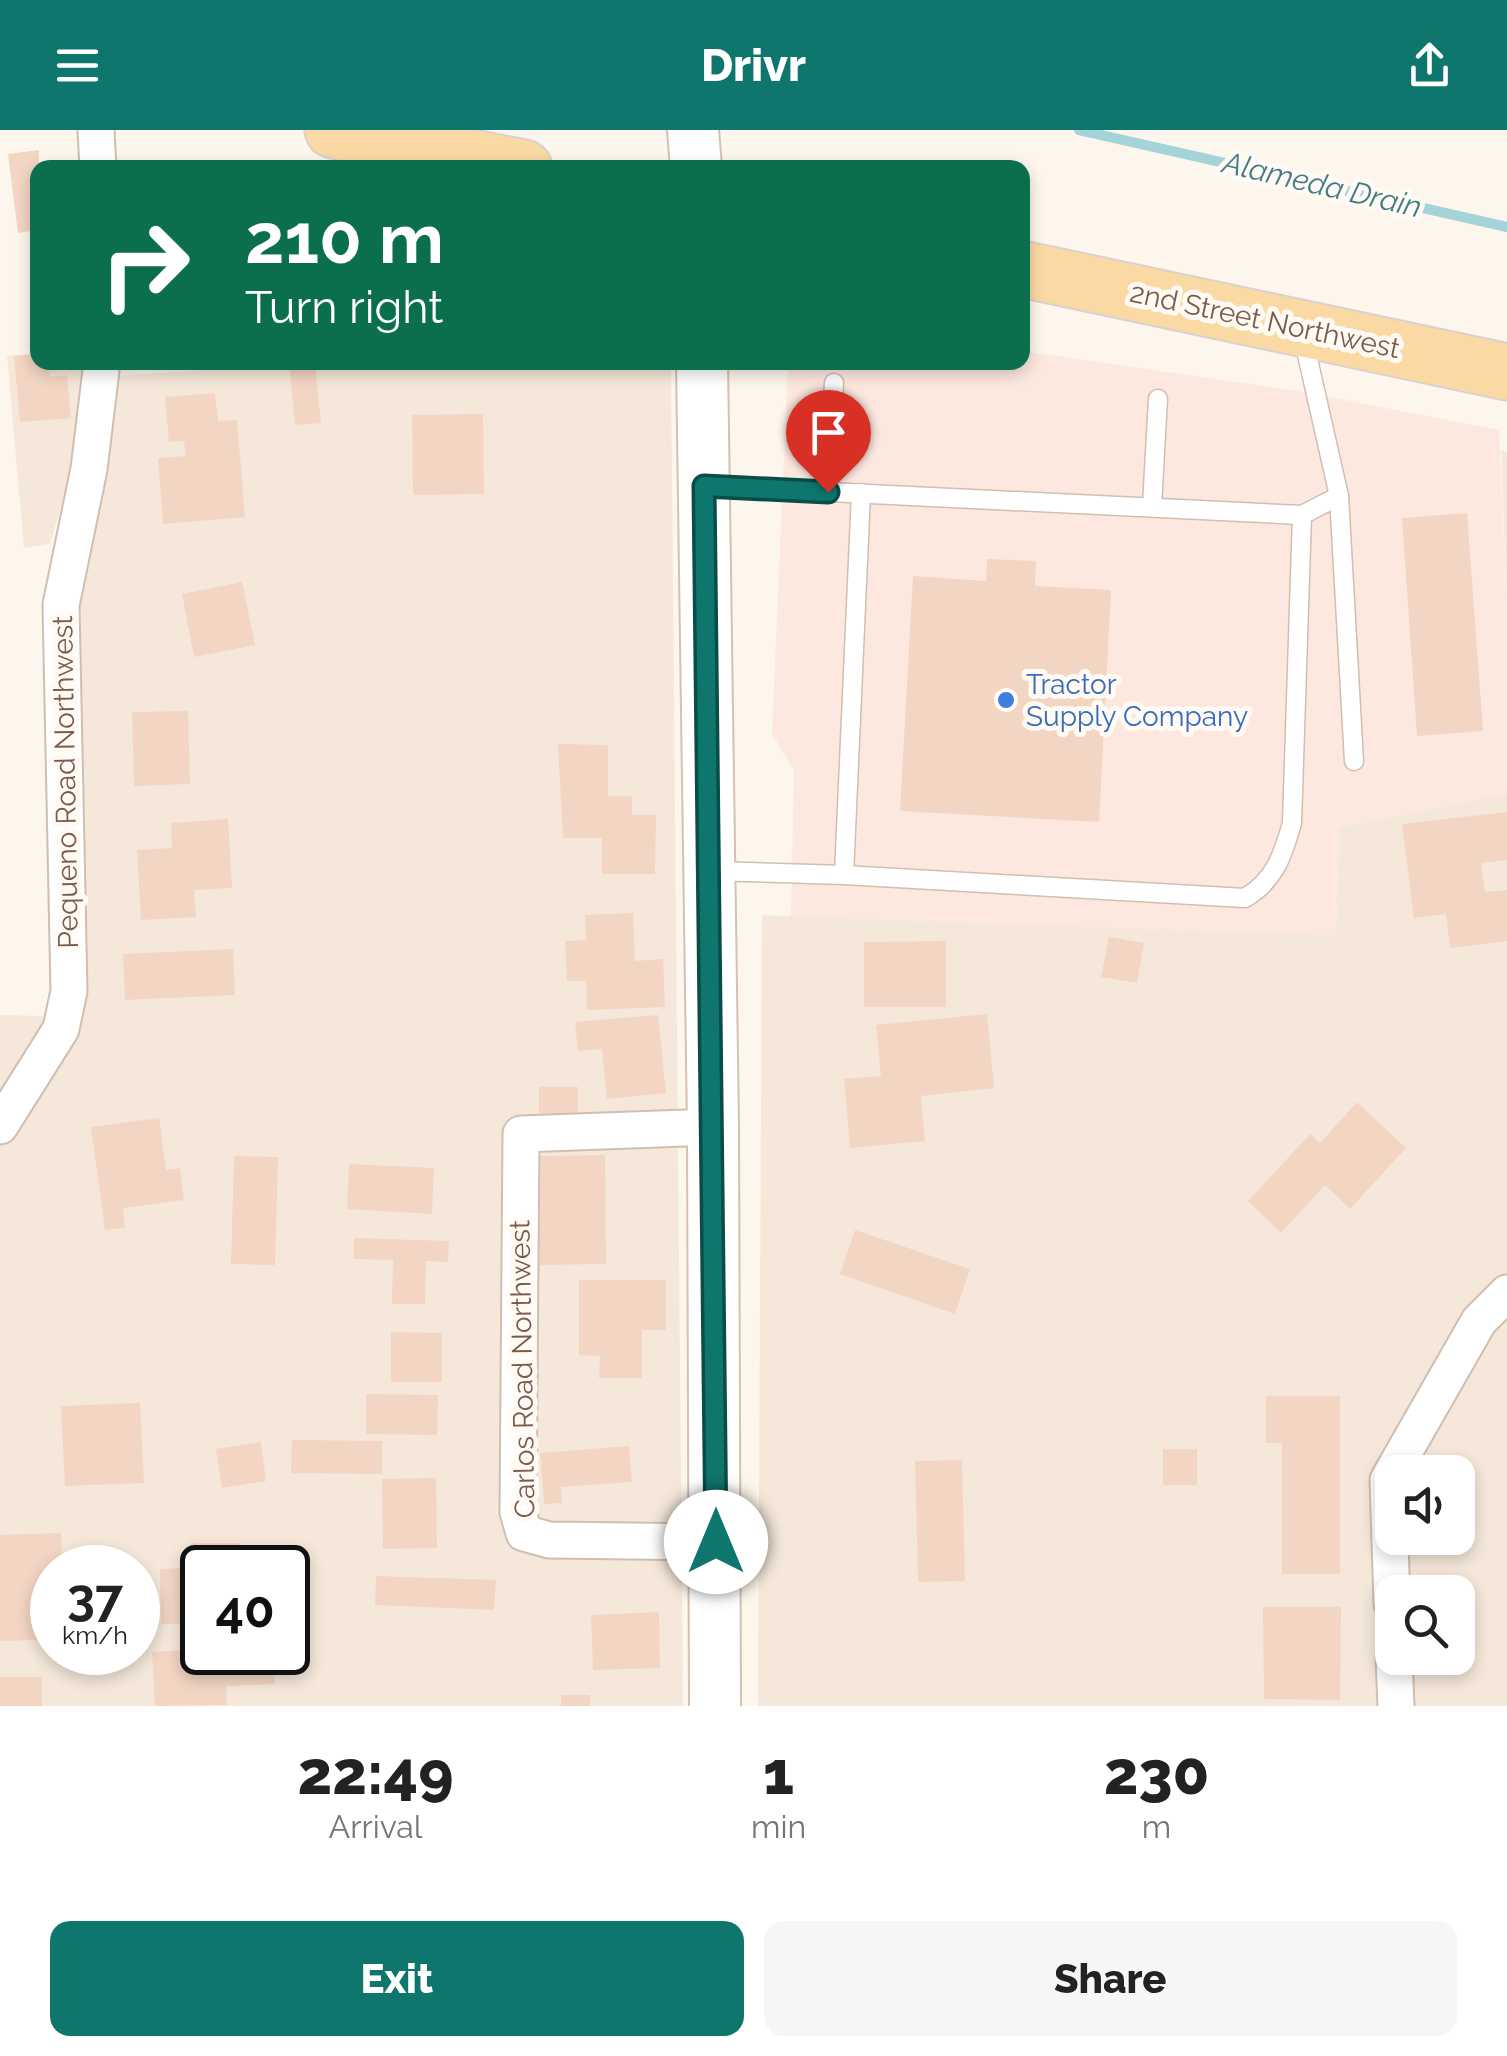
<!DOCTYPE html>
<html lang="en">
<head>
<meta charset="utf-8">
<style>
	body { margin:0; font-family:Raleway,sans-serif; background:#f6f6f6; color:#222; height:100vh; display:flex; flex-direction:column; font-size:38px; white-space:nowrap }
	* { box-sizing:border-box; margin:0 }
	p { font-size:32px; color:#767676 }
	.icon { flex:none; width:55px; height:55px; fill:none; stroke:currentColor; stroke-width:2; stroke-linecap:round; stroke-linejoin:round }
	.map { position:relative; height:1576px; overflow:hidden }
	.drawer { display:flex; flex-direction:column; background:#fff; flex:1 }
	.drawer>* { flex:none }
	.top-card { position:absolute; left:30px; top:30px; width:1000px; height:210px; border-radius:20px; box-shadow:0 5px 15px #0003; background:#0b6e4f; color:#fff; overflow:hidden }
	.tools { position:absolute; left:1375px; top:1325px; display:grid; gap:20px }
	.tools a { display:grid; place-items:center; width:100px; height:100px; border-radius:20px; background:#fff; box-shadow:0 5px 15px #0003; font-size:50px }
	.speed { position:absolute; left:30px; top:1415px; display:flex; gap:20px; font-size:50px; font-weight:700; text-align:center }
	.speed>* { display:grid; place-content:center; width:130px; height:130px; border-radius:50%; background:#fff; box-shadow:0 5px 15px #0003; line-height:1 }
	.speed small { font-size:25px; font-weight:400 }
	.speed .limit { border:5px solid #111; border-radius:15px; background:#fff; color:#111 }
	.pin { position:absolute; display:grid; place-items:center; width:85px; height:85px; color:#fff; margin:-102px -42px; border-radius:50% 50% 50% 0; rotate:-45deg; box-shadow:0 0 10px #0007 }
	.pin .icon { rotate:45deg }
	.me { position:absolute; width:110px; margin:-55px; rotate:0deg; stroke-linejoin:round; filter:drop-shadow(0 0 8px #0008) }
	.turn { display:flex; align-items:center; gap:35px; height:210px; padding:0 50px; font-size:45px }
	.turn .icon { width:130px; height:130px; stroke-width:2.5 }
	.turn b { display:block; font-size:70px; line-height:85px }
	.eta { display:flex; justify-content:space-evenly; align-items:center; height:170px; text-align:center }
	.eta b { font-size:60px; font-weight:800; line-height:70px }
	.primary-button { display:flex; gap:20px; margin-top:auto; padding:20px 50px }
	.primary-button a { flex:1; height:115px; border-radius:20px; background:#0f766e; color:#fff; font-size:40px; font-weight:800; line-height:115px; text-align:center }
	.primary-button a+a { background:#f6f6f6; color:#222 }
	header { display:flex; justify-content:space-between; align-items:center; height:130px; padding:0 50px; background:#0f766e; color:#fff; font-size:45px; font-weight:800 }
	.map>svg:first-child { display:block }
	.residential { fill:#f5e8da; fill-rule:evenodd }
	.commercial { fill:#fde8e0 }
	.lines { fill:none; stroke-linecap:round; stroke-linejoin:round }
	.stream { stroke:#a5d3da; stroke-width:10 }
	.building { fill:#f3d5c3 }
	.lane-casing { stroke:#d1beb0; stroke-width:21 }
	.street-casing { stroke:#d1beb0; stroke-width:39 }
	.secondary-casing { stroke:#d6c0b0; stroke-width:54 }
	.primary-casing { stroke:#dad1cd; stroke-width:59 }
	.lane { stroke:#fff; stroke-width:18 }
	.street { stroke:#fff; stroke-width:35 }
	.secondary { stroke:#fff; stroke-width:50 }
	.primary { stroke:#fbd9a5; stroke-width:55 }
	.route-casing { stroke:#0a4d48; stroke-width:25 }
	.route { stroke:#0f766e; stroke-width:18 }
	.shop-dot { fill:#3f7fe0; stroke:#fffaf3; stroke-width:4 }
	.labels { text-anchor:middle; stroke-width:10; stroke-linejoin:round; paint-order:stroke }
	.street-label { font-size:28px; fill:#7a5c4d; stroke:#fffaf3 }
	.shop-label { font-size:28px; fill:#366cbe; stroke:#fffaf3; text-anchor:start }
	.water-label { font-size:30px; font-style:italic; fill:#437c86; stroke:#fffaf3 }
</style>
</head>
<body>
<header><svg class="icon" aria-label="menu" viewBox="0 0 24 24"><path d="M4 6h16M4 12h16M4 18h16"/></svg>Drivr<svg class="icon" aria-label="share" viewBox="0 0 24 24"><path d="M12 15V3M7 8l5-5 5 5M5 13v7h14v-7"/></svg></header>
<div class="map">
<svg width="1507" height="1576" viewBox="0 0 1507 1576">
	<rect width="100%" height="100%" fill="#fdf6ec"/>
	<g class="residential">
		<polygon points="37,224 38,232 81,233 81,273 73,334 50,414 24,418 7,226"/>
		<path d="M257 232 671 233 683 1576H0V885L49 886 88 819 73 456 113 246 257 237ZM52 1438H138V1522H52ZM202 1438H288V1522H202Z"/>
		<polygon points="1501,320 1507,322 1507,478"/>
		<path d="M1507 663V1576H758L762 785 1336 805 1339 697ZM1392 1342H1458V1408H1392ZM1392 1462H1458V1528H1392Z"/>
	</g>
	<polygon class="commercial" points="1023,221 1304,262 1499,300 1507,478 1507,663 1339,697 1336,805 791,786 794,640 772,604 788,233 1022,232"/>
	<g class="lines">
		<polyline class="stream" points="1079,0 1507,97"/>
	</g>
	<g class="building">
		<polygon points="39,20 38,100 18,103 8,24"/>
		<polygon points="38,224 38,232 49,232 50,247 67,245 71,288 20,292 14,226"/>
		<polygon points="289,232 315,232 321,293 295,295"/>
		<polygon points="215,263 218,291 237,290 245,387 163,394 158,328 186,326 184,311 169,312 165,267"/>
		<polygon points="483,284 484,364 413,365 412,285"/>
		<polygon points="1467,383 1483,601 1417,606 1402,388"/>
		<polygon points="987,429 1036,431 1035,456 1111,460 1099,692 900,681 913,446 986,451"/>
		<polygon points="242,452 255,515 194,527 182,464"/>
		<polygon points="188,581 190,654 134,656 132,582"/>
		<polygon points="558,614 608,615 608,666 632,666 632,685 656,685 655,744 602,744 602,708 563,708"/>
		<polygon points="1507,682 1507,730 1481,733 1485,762 1507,760 1507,811 1450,818 1446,784 1414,788 1402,694"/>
		<polygon points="228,689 232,758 194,760 196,787 141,790 137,720 172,718 171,693"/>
		<polygon points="633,783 635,831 663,829 665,877 587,880 586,851 567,851 565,811 586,810 585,785"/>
		<polygon points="1109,807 1144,813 1137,853 1101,847"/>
		<polygon points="946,811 946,877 864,877 864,812"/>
		<polygon points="233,819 235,865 125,870 123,824"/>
		<polygon points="987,884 994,958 921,966 925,1011 850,1018 844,949 881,946 876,895"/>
		<polygon points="658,885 666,963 607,969 602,919 578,921 575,892"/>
		<rect x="539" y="957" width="39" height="35"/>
		<polygon points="1357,972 1406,1018 1350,1079 1325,1055 1281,1103 1248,1071 1310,1004 1320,1013"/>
		<polygon points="159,988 166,1040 180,1038 184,1070 123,1078 125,1098 105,1100 91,997"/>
		<polygon points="605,1025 606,1134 539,1135 537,1026"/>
		<polygon points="234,1026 278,1027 275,1135 231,1134"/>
		<polygon points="349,1034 434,1038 432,1084 347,1079"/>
		<polygon points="855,1100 970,1139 955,1184 840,1144"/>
		<polygon points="354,1108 449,1111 448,1132 426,1131 425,1174 392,1174 393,1130 354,1129"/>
		<polygon points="579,1150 666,1150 666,1200 642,1200 642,1248 599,1248 600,1226 579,1225"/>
		<polygon points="391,1202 442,1203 442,1252 391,1252"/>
		<polygon points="366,1264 438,1265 437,1305 366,1304"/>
		<polygon points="1266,1266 1340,1266 1340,1444 1282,1444 1282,1313 1266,1313"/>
		<polygon points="140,1273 144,1353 65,1356 61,1276"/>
		<polygon points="292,1310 382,1311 382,1344 291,1343"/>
		<polygon points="261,1312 266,1351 222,1358 216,1319"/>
		<polygon points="629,1316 632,1352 561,1357 562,1373 544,1374 540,1323"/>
		<rect x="1163" y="1319" width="34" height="36"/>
		<polygon points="962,1330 965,1451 918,1452 915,1331"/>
		<polygon points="436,1348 437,1418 383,1419 382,1349"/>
		<polygon points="61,1403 62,1438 52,1438 52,1483 39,1483 40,1510 0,1511 0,1405"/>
		<polygon points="191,1413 240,1413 241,1438 202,1438 202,1494 161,1494 160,1439 192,1438"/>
		<polygon points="376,1446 496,1450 494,1480 375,1475"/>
		<polygon points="1263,1477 1341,1477 1340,1570 1264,1569"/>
		<polygon points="659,1482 660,1538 593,1540 591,1485"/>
		<polygon points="202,1519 273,1522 275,1554 226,1556 227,1575 155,1576 152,1522"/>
		<rect x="0" y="1547" width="42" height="29"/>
		<rect x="561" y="1565" width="29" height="11"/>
	</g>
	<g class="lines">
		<defs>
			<g id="lane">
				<polyline points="1303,207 1339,366 1354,631"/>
				<polyline points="705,356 1302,385 1339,366"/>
				<polyline points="828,362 834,253"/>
				<polyline points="1152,376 1158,269"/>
				<polyline points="711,741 844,745 861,363"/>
				<path d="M844 745 1245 768C1275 750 1283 725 1292 693L1302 385"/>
			</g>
			<g id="street">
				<polyline points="96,0 98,38"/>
				<polyline points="0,996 61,899 69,861 61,475 89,339 102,232"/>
				<polyline points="713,997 521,1004 518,1382 524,1403 549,1410 716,1412"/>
				<polyline points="1392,1473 1388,1350 1479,1191 1507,1163"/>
				<polyline points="1394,1528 1396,1576"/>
			</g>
			<g id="secondary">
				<polyline points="693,0 696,38"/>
				<polyline points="702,232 713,997 715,1576"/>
			</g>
			<g id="primary">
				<polyline points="333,0 524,38"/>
				<polyline points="1022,139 1507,242"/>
			</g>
		</defs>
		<use href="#lane" class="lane-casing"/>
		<use href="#street" class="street-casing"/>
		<use href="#secondary" class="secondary-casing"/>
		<use href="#primary" class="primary-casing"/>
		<use href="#lane" class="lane"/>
		<use href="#street" class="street"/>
		<use href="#secondary" class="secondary"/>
		<use href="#primary" class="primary"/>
	</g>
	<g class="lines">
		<defs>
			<polyline id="route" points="716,1412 704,356 828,362"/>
		</defs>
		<use href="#route" class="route-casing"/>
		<use href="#route" class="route"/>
	</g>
	<circle class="shop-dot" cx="1006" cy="570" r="10"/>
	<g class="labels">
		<g class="street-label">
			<text transform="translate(1265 190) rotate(12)" y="10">2nd Street Northwest</text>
			<text transform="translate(65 652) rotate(-91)" y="10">Pequeno Road Northwest</text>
			<text transform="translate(522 1239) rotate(-91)" y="10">Carlos Road Northwest</text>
		</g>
		<g class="shop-label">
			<text x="1026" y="564">Tractor<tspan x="1026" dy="32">Supply Company</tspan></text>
		</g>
		<g class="water-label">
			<text transform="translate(1322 55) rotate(13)" y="10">Alameda Drain</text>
		</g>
	</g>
</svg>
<div class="tools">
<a><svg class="icon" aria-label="sound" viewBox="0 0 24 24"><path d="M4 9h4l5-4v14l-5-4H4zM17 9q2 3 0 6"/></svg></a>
<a><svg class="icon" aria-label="search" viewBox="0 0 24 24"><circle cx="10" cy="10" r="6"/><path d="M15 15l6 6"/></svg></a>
</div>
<div class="speed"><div>37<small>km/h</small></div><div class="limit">40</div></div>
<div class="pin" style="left:828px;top:362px;background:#d93025"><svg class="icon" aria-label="arrive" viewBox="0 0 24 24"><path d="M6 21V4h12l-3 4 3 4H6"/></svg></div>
<svg class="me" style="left:716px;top:1412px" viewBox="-20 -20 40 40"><circle r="19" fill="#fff"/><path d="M0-13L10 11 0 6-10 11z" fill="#0f766e"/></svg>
<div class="top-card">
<div class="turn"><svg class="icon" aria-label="right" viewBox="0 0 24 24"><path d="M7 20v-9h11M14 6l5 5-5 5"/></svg><div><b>210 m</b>Turn right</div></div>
</div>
</div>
<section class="drawer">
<div class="eta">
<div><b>22:49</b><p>Arrival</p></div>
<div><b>1</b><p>min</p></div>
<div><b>230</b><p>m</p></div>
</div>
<div class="primary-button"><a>Exit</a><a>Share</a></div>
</section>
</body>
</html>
